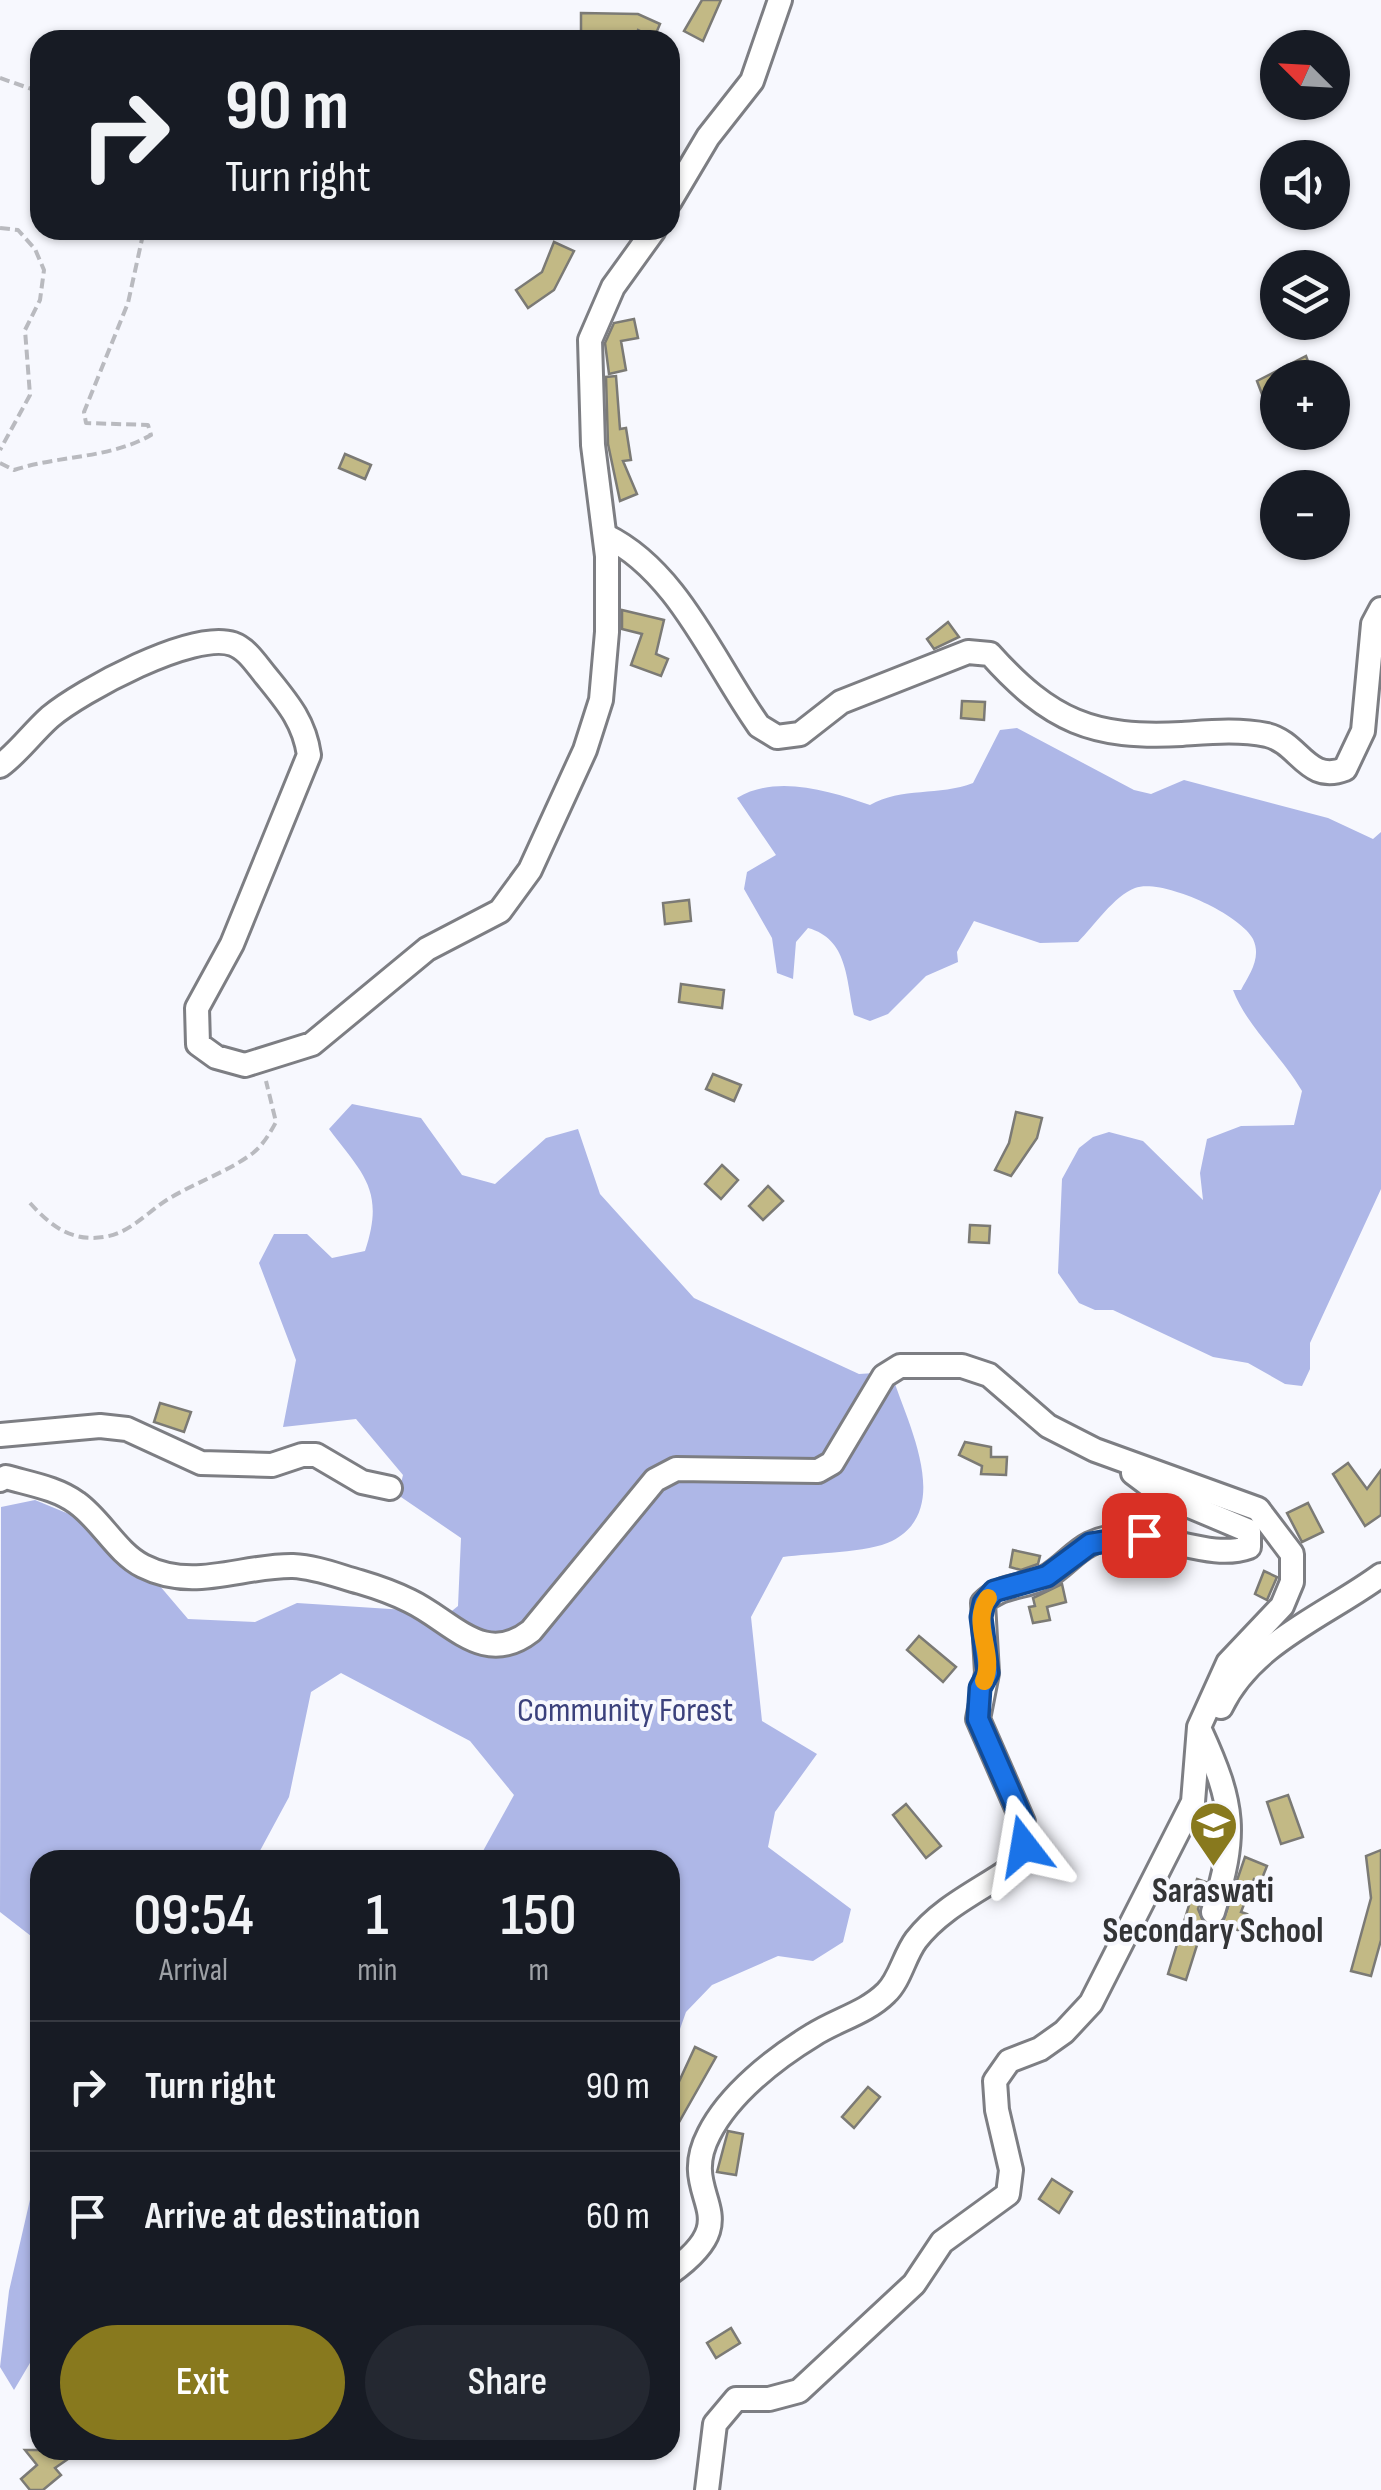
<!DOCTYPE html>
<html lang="en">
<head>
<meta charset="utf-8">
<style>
	body { margin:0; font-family:"Sofia Sans Condensed",sans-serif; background:#242831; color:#f1f3f6; height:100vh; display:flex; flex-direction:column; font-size:38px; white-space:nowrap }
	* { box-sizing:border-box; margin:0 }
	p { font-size:32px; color:#9ea1a6 }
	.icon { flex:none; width:55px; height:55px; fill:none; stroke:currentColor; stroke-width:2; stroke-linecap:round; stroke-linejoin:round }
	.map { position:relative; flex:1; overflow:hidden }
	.panel { position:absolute; left:30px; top:1850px; width:650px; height:610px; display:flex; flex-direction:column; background:#171b24; border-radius:30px; box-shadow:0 2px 8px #0004 }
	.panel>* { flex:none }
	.banner { position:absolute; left:30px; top:30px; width:650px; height:210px; border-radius:30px; box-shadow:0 2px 8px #0004; background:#171b24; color:#f1f3f6; overflow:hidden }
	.needle { width:65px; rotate:294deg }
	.controls { position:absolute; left:1260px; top:30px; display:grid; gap:20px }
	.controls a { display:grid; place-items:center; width:90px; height:90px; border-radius:50%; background:#171b24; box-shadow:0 2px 8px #0004; font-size:50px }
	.pin { position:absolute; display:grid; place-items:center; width:85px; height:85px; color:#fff; margin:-42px; border-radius:20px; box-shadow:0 5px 15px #0006 }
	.me { position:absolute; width:110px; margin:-55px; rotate:346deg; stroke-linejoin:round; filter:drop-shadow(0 0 8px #0008) }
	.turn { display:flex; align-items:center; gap:35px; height:210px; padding:0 30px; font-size:45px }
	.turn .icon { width:130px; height:130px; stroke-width:2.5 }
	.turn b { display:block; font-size:70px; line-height:85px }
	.eta { display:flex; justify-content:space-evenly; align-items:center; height:170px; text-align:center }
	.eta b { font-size:60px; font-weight:600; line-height:70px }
	.button { display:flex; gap:20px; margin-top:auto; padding:20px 30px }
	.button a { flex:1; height:115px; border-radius:60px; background:#88791e; color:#fff; font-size:40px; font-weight:600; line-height:115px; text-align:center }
	.button a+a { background:#242831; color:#f1f3f6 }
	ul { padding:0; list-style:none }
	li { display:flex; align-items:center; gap:30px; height:130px; padding:0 30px; border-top:2px solid #363941 }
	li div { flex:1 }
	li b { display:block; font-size:38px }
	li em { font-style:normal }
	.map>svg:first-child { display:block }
	.forest { fill:#aeb7e7 }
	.building { fill:#c2b985; stroke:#7b7a75; stroke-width:2.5 }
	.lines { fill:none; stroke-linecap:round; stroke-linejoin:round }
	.minor-casing { stroke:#7d7e83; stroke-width:28 }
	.path { stroke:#b9babf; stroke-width:4; stroke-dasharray:10 5; stroke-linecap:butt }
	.minor { stroke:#fff; stroke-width:22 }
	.route-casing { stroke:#114b97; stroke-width:25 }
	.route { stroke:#1a73e8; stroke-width:18 }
	.slow { stroke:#f59e0b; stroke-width:18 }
	.labels { text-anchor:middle; stroke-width:8; stroke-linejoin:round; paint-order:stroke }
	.park-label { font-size:35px; fill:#3b417c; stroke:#f7f8fe }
	.poi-label { font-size:35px; font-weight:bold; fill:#333436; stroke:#f7f8fe }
</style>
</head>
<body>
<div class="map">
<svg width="1381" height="2490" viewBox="0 0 1381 2490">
	<rect width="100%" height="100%" fill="#f7f8fe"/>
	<g class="forest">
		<path d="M1017 728 1134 790 1151 794 1184 780 1328 818 1373 839 1381 832V1189L1310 1343V1369L1302 1386 1285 1384 1248 1363 1213 1357 1113 1310H1095L1079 1303 1058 1273 1062 1179 1079 1148 1093 1137 1109 1132 1143 1141 1203 1200 1200 1173 1207 1139 1241 1126 1294 1125 1302 1091C1282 1056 1247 1027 1233 990H1241C1249 975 1262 958 1253 939 1240 914 1162 878 1135 888 1114 896 1094 926 1078 942L1040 943 974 921 957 952 958 962 926 976 888 1014 870 1021 854 1015C846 979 848 939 808 928L796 942 793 979 777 973 772 938 744 889 747 872 776 855 737 798C776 774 830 791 870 805 901 787 940 796 973 783L1000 730Z"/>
		<path d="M352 1104 421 1118 462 1175 495 1184 546 1138 578 1129 600 1194 694 1298 859 1374 891 1372C906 1421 955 1509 892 1541 869 1553 811 1553 783 1557L751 1617 762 1721 817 1754 775 1812 768 1847 851 1909 843 1942 813 1961 778 1956 712 1985 686 2012 674 2046H670V1860H478L514 1795 470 1741 341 1673 311 1692 289 1797 255 1860H40V1943L0 1912 1 1507 35 1500 98 1526 125 1545 188 1619 255 1622 297 1603 406 1610 437 1623 458 1606 461 1538 398 1495 403 1475 356 1419 283 1427 296 1360 259 1263 274 1234H307L332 1258 365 1251C385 1191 364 1175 329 1129Z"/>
		<polygon points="40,2156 40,2262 33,2286 40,2303 40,2346 14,2390 0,2367 9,2291"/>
	</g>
	<g class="building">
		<polygon points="702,0 721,0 703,41 684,31"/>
		<polygon points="581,13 638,14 660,24 654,38 638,30 634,40 581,37"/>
		<polygon points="554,242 574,251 554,290 528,308 516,290 542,272"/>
		<polygon points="634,319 638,338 621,341 626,370 609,374 605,343 614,323"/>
		<polygon points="1306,356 1314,378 1278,378 1276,431 1257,381"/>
		<polygon points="616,376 620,429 626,428 631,460 623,461 637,494 620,501 608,444 606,377"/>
		<polygon points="345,454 371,465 365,479 339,468"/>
		<polygon points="622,610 664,620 656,654 668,659 661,676 631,665 642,634 622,629"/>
		<polygon points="948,622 959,637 934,649 927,639"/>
		<polygon points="962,701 985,702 984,720 961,718"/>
		<polygon points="689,900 691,921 665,924 663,903"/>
		<polygon points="681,984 724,990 722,1008 679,1002"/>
		<polygon points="713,1074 741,1085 734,1101 706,1089"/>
		<polygon points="1016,1112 1042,1118 1037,1138 1011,1176 995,1170 1009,1143"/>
		<polygon points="722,1165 738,1180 721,1199 705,1184"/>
		<polygon points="768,1186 783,1201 763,1220 749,1206"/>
		<polygon points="970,1225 990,1226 989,1243 969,1242"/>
		<polygon points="160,1403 191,1412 184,1432 154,1422"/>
		<polygon points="965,1442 991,1447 991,1457 1007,1457 1006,1475 981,1474 982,1466 959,1455"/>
		<polygon points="1348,1463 1367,1489 1381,1470 1381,1515 1365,1526 1333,1474"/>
		<polygon points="1308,1503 1323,1532 1302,1542 1287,1513"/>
		<polygon points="1013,1550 1040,1556 1038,1564 1021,1570 1010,1567"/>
		<polygon points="1264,1571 1277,1577 1267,1600 1255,1594"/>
		<polygon points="1062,1584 1066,1602 1047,1607 1050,1620 1033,1623 1029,1607 1035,1606 1033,1598"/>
		<polygon points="919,1636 956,1667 943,1682 907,1650"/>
		<polygon points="1288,1795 1303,1837 1281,1844 1267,1802"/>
		<polygon points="906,1804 941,1846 926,1858 893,1815"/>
		<polygon points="1381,1850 1381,1940 1371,1976 1351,1971 1371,1898 1366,1856"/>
		<polygon points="1245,1857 1267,1866 1261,1881 1254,1879 1241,1912 1247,1914 1240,1931 1222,1924"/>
		<polygon points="1197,1879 1206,1882 1198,1909 1204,1923 1186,1980 1168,1974"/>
		<polygon points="695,2047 716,2057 670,2138 670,2101"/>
		<polygon points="868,2087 880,2097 854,2128 842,2117"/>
		<polygon points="728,2131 743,2134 736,2175 717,2172"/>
		<polygon points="1052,2179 1072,2192 1059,2213 1039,2199"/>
		<polygon points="731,2328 740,2343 716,2358 707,2343"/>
		<polygon points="25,2450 81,2450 55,2468 61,2475 43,2490 30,2490 21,2479 37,2465"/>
	</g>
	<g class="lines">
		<defs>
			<g id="minor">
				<polyline points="670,201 708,137 752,81 780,0"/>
				<path d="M606 536C678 571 714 663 759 726L777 737 800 734 841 702 968 652 990 654C1050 721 1093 739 1182 734 1210 732 1238 729 1267 735 1300 743 1307 784 1345 769L1363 731 1373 624 1381 609"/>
				<path d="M0 766C19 752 32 733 50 717 81 691 193 630 233 644 247 649 256 664 266 676 287 702 304 721 309 755L232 944 197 1008 198 1044 216 1057 245 1065 312 1044 427 949 500 911 530 870 585 750 601 700 607 632V556L593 445 590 340 613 287 654 230"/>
				<polyline points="0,1435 100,1426 127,1429 201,1463 272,1465 302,1455 316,1455 362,1482 390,1488"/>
				<path d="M0 1480 6 1477C30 1484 57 1488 77 1503 101 1520 117 1553 143 1566 194 1592 242 1565 293 1566 316 1567 338 1576 360 1582 377 1587 394 1593 410 1601 452 1621 484 1668 531 1631L655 1480 676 1469 818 1471 832 1463 884 1376 900 1366H962L989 1375 1048 1426 1095 1450 1258 1509 1292 1554V1582L1282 1606 1228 1663 1199 1727 1193 1802 1091 2003 1064 2032 1040 2049 1009 2061 995 2081 997 2110 1011 2170 1008 2194 942 2242 914 2284 799 2391 769 2399H736L715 2424 707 2490"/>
				<path d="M1221 1707C1252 1642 1327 1615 1381 1575"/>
				<path d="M1200 1730C1235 1806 1237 1834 1213 1912"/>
				<path d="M670 2273C753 2214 675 2199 709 2134 729 2094 775 2058 813 2035 836 2020 866 2013 886 1993 900 1980 904 1956 916 1940 943 1905 984 1889 1019 1863L1023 1822 978 1719 987 1673 983 1603C1001 1584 1024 1588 1046 1577 1062 1568 1074 1552 1090 1544 1144 1518 1202 1564 1249 1547V1531L1161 1494 1133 1473"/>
			</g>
		</defs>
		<use href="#minor" class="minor-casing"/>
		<g class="path">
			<polyline points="0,78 40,92"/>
			<polyline points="0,228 18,230 35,249 44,270 40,300 25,330 30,395 0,450"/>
			<path d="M0 463 14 470C60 455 109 459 151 435L148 425 86 423 84 412 128 303 144 230"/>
			<path d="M30 1203C51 1226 71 1242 104 1237 131 1233 148 1211 170 1198 197 1182 229 1171 253 1153 263 1145 270 1133 276 1122L266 1081"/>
		</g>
		<use href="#minor" class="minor"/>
	</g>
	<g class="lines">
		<defs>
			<polyline id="route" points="1024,1846 1023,1822 978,1719 980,1688 988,1673 981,1617 984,1603 994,1591 1047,1576 1090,1544 1144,1535"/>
		</defs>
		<use href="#route" class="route-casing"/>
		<use href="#route" class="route"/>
		<path class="slow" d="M984 1681C996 1654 970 1624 988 1598"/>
	</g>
	<defs>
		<symbol id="school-pin" viewBox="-11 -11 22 30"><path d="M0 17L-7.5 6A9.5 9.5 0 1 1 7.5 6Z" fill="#88791e" stroke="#f7f8fe"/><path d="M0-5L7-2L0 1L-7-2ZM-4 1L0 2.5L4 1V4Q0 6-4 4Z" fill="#fff"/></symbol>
	</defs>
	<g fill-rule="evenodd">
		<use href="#school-pin" x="1186" y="1798" width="55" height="75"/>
	</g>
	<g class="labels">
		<g class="park-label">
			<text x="625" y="1721">Community Forest</text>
		</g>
		<g class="poi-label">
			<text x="1213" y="1902">Saraswati<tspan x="1213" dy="40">Secondary School</tspan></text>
		</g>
	</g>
</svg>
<div class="controls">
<a><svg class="needle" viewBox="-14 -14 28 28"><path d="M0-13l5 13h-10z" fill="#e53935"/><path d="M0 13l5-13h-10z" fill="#9ea1a6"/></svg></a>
<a><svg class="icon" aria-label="sound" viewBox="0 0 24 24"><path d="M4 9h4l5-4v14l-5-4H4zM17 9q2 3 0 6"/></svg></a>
<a><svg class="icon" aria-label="layers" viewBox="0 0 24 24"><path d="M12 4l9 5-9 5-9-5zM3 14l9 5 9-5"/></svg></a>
<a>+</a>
<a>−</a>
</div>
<div class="pin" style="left:1144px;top:1535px;background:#d93025"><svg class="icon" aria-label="arrive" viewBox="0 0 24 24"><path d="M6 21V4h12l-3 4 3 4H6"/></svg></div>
<svg class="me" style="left:1024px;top:1846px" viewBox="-20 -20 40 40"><path d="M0-17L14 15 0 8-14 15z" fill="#1a73e8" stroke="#fff" stroke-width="4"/></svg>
<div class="banner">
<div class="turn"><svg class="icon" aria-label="right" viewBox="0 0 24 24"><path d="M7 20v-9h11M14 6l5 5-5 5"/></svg><div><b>90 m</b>Turn right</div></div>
</div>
<section class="panel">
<div class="eta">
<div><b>09:54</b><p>Arrival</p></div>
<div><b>1</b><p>min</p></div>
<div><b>150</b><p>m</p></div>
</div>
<ul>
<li><svg class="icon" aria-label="right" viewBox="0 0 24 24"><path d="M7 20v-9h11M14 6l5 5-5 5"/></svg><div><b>Turn right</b></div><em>90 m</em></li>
<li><svg class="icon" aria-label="arrive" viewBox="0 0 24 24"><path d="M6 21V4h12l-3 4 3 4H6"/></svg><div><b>Arrive at destination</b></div><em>60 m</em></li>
</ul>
<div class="button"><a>Exit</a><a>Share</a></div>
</section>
</div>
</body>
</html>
